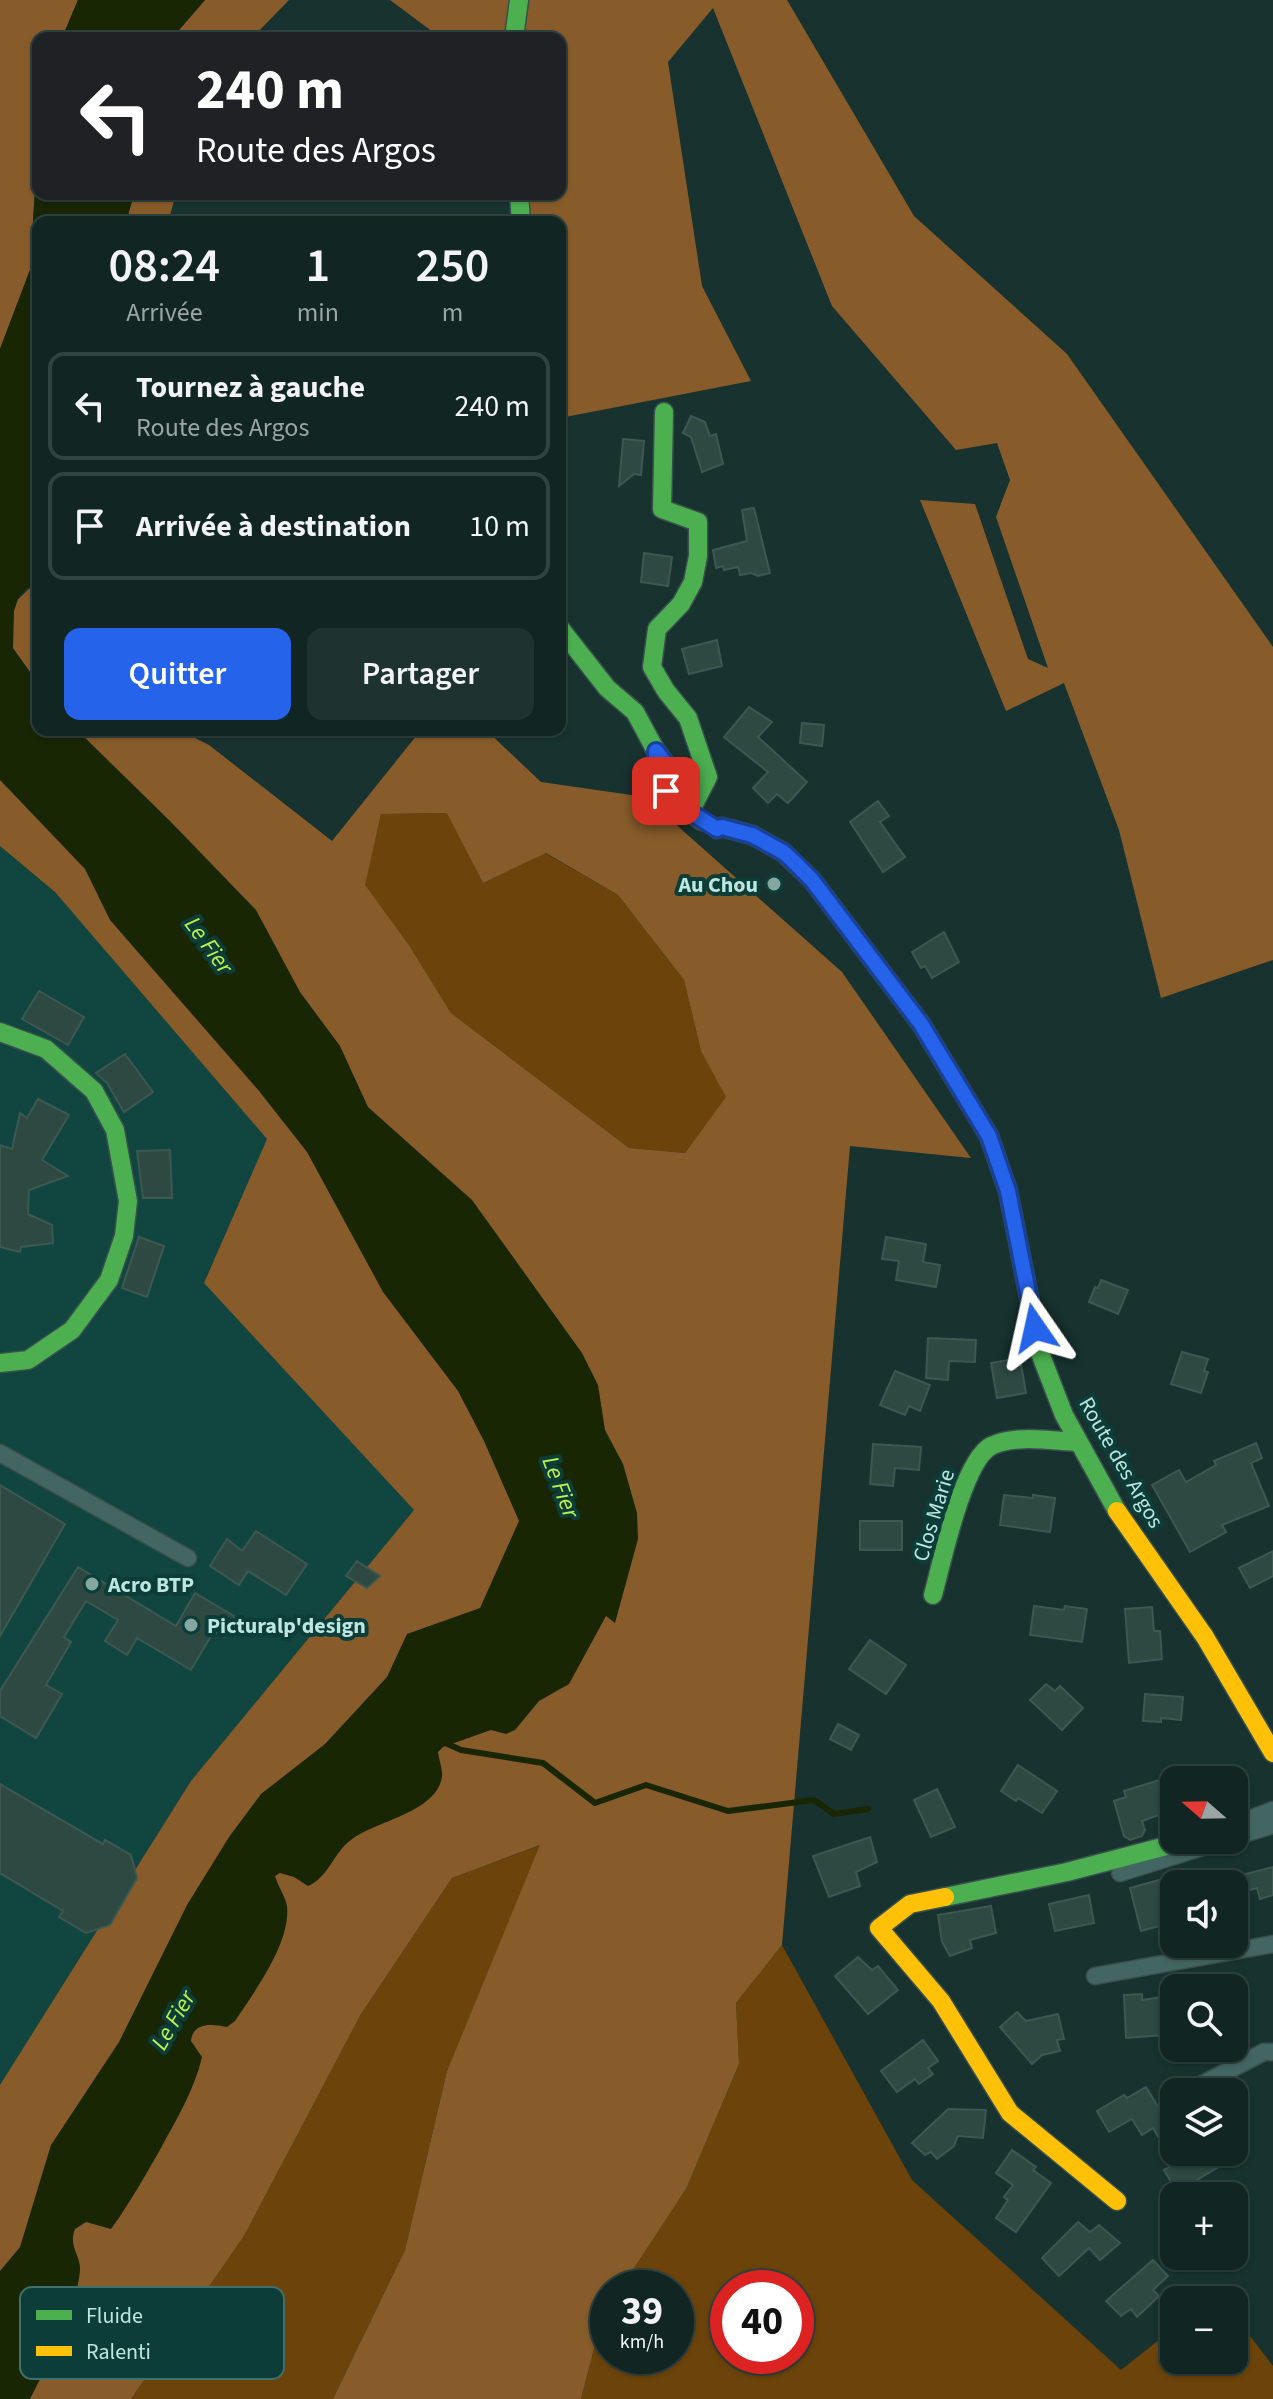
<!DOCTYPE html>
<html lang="fr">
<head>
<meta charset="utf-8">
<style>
	body { margin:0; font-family:"Source Sans 3",sans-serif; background:#1e3230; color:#f1f3f6; height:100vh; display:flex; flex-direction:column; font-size:30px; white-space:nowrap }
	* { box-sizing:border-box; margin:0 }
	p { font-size:26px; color:#9ca5a6 }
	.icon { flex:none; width:44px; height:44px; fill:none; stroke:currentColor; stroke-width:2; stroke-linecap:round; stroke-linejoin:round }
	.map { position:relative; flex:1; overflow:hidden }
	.panel { position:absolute; left:32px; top:216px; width:534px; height:520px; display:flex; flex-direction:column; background:#112623; border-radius:16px; box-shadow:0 2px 6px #0004,0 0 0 2px #304341 }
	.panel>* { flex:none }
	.hud { position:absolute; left:32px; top:32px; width:534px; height:168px; border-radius:16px; box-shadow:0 2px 6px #0004,0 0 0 2px #304341; background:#202124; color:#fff; overflow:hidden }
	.needle { width:52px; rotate:290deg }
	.controls { position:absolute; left:1160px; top:1766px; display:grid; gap:16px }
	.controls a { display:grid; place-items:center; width:88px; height:88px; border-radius:16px; background:#112623; box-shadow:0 2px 6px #0004,0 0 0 2px #304341; font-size:40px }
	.speed { position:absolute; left:590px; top:2270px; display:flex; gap:16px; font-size:40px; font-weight:700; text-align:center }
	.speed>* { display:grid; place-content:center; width:104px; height:104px; border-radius:50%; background:#112623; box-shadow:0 2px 6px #0004,0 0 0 2px #304341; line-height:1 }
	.speed small { font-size:20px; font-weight:400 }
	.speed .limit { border:12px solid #d22; background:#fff; color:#111 }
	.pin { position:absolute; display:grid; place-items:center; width:68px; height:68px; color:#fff; margin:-34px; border-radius:16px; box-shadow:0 4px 12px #0006 }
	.me { position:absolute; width:88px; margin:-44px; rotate:349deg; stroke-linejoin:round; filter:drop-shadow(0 0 6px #0008) }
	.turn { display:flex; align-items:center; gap:28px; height:168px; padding:0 32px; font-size:36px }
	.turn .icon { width:104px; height:104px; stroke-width:2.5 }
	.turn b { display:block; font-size:56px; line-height:68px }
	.eta { display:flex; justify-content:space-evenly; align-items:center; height:136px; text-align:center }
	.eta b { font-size:48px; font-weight:600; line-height:56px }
	.button { display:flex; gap:16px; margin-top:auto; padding:16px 32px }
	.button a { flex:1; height:92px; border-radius:16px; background:#2563eb; color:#fff; font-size:32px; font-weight:600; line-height:92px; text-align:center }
	.button a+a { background:#1e3230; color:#f1f3f6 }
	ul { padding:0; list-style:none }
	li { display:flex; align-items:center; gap:24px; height:108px; margin:0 16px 12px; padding:0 16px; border:4px solid #304341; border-radius:16px }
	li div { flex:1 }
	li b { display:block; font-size:30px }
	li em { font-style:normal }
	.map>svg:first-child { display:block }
	.built { fill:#114640 }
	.green { fill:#6c440b; fill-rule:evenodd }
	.forest { fill:#875c2a; fill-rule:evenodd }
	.water { fill:#192604 }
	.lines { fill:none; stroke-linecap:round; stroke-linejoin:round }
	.stream { stroke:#192604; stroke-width:6 }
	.building { fill:#2d4942; stroke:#3d5851; stroke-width:2 }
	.street-casing { stroke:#384f4c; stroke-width:19 }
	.fast-casing { stroke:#384f4c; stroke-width:21 }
	.slow-casing { stroke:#384f4c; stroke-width:21 }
	.street { stroke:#446662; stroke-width:16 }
	.fast { stroke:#4caf50; stroke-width:18 }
	.slow { stroke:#ffc107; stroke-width:18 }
	.route-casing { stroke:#184099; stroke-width:20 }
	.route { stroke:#2563eb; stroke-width:14 }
	.poi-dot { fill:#84a7a2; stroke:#0c3d38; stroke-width:3 }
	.labels { text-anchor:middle; stroke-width:8; stroke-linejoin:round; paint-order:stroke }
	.poi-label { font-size:22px; font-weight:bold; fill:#bee6e0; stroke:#0c3d38; text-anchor:start }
	.street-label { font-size:22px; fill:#bee6e0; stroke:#0c3d38 }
	.water-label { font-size:24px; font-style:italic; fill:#bef24a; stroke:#0c3d38 }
	.key { fill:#0c3d38; stroke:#41706a; stroke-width:2 }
	.key-label { font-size:22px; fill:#bee6e0 }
</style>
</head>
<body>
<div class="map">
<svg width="1273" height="2399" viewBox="0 0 1273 2399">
	<rect width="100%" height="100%" fill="#17322f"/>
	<polygon class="built" points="0,846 55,892 267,1139 204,1283 414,1510 191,1781 0,2085"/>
	<g class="green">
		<polygon points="448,813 483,883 545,853 618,895 684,980 701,1051 727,1097 685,1153 629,1148 451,1013 409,945 364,885 381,814"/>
		<polygon points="541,1845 447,2071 405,2250 333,2399 131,2399 244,2236 361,2014 452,1878"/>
		<path d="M782 1945 912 2180 1121 2370 1174 2328V2360H1234V2315L1273 2366V2399H581L602 2318 608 2308V2356H676V2288H621L686 2189 739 2064 736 2003ZM728 2288H796V2356H728Z"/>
	</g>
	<g class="forest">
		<polygon points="0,0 78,0 62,38 38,38 38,141 30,270 0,349"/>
		<polygon points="205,0 289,0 252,38 172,38"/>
		<polygon points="390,0 787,0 914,216 1067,354 1273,647 1273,960 1161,998 1119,830 1064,683 1006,711 920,500 975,504 1028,659 1048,668 996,517 1010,480 997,443 956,450 832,306 713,8 668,62 702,286 751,381 560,418 560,222 529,222 528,194 560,194 560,38 441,38"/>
		<polygon points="134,194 176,194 168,222 126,222"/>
		<path d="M38 580V730H179L209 745 332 841 421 730H486L541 782 645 797 842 972 971 1158 850 1146 782 1945 736 2003 739 2064 686 2189 621 2288H608V2308L602 2318 581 2399H333L405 2250 447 2071 540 1845 452 1878 361 2014 244 2236 131 2399H0V2085L191 1781 414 1510 204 1283 267 1139 55 892 0 846V617ZM447 813 483 883 546 853 618 895 684 980 701 1051 726 1097 685 1153 629 1148 451 1013 409 945 365 885 381 814Z"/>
	</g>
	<g class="water">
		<polygon points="78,0 205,0 172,38 62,38"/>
		<path d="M38 141V194H134L126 222H38V589L27 588 19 596 14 611 13 648 38 683V730H77L170 821 256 910 300 992 340 1046 368 1107 472 1200 582 1353 598 1385 605 1430 623 1464 637 1513 638 1539 615 1623 606 1616 569 1684 539 1701 515 1730 506 1734 491 1730 443 1747 438 1752C439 1760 443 1770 442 1777 436 1813 375 1821 351 1840 333 1853 329 1877 308 1886L294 1877 280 1873 275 1876C278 1886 285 1896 287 1906 291 1943 254 1992 235 2021L227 2027C212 2024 193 2022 191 2041L202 2057C194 2091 177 2118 161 2148 145 2176 130 2203 111 2229L86 2222 75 2229C68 2247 81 2255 80 2271 75 2316 50 2360 30 2399H0V2271L20 2247 51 2145 119 2042 187 1905 229 1837 261 1794 325 1744 387 1677 407 1634 480 1608 519 1521 484 1441 458 1391 383 1292 307 1152 259 1091 110 920 85 869 0 780V349L30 270Z"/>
	</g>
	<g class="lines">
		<polyline class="stream" points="441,1741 461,1750 543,1763 595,1803 646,1785 728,1811 814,1800 834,1814 868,1809"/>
	</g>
	<g class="building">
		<polygon points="691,416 705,422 710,436 716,434 723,464 702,472 691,437 683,433"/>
		<polygon points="623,439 644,441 641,475 634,474 619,486"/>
		<polygon points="754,508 770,573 758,576 751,573 740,575 738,567 724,570 723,566 716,568 713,550 747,541 742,510"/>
		<polygon points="644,553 672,557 668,586 641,582"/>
		<polygon points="717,640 722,666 689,674 682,649"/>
		<polygon points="749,707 772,722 758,737 807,782 788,803 777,794 768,803 753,788 768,772 724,737"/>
		<polygon points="802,723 824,725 822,746 800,743"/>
		<polygon points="878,801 889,816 880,822 905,857 883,872 850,822"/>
		<polygon points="944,932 959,962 932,978 925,966 921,968 912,952"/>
		<polygon points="39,991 84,1017 68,1045 22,1019"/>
		<polygon points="125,1054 153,1092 124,1112 107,1083 96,1073"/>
		<polygon points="38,1099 69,1115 42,1160 68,1176 29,1190 28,1214 52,1225 53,1243 21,1247 20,1252 0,1247 0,1145 12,1149 20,1113 27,1118"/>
		<polygon points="170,1150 172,1198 143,1198 137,1151"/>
		<polygon points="139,1237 164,1246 147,1297 122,1288"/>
		<polygon points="886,1237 926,1244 923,1262 940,1265 936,1287 896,1280 899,1261 882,1259"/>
		<polygon points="1101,1280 1128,1290 1118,1314 1089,1302 1095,1287 1098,1288"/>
		<polygon points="928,1338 976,1340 975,1362 949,1361 948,1380 926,1378"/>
		<polygon points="1182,1352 1208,1359 1204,1371 1208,1372 1201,1393 1171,1384"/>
		<polygon points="1020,1358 1026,1393 997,1398 991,1363"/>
		<polygon points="895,1371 930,1385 920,1411 909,1406 905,1415 880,1405"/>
		<polygon points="1256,1443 1262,1458 1251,1463 1269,1506 1222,1525 1226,1532 1190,1552 1152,1485 1179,1470 1186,1482 1216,1465 1214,1461"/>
		<polygon points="873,1444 921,1447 919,1470 895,1468 893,1486 870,1484"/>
		<polygon points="0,1485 65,1524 0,1636"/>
		<polygon points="1004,1495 1033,1498 1033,1495 1055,1498 1050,1532 1000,1525"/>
		<rect x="860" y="1521" width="42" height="29"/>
		<polygon points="256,1531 307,1564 286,1595 248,1571 239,1585 210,1566 227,1539 242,1551"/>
		<polygon points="1273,1551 1273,1576 1250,1588 1239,1568"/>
		<polygon points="357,1561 380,1576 367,1588 346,1576"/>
		<polygon points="78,1567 176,1626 195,1593 234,1616 234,1622 225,1637 214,1631 191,1670 137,1638 127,1655 105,1641 118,1620 86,1601 64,1637 71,1642 46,1685 62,1694 36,1738 0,1716 0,1691"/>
		<polygon points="1034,1606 1064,1610 1065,1606 1087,1609 1082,1642 1030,1635"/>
		<polygon points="1152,1607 1154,1631 1160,1631 1162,1659 1129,1663 1125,1609"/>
		<polygon points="870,1640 906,1665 886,1694 849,1669"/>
		<polygon points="1046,1684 1055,1691 1060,1686 1083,1708 1062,1730 1030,1700"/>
		<polygon points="1145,1694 1183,1697 1181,1720 1161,1718 1161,1722 1143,1721"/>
		<polygon points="838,1724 859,1735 851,1750 830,1739"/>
		<polygon points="1018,1765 1057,1791 1042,1813 1018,1798 1016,1801 1001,1791"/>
		<polygon points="1169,1777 1174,1789 1174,1801 1170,1811 1142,1821 1145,1830 1142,1836 1130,1840 1124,1836 1114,1801 1126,1797 1124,1791"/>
		<polygon points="0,1784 103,1844 105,1840 131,1855 137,1878 110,1925 86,1933 59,1917 63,1911 0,1873"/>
		<polygon points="937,1789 955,1827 931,1837 914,1800"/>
		<polygon points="870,1837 877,1862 856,1872 860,1886 829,1897 813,1856"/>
		<polygon points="1273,1867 1273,1895 1260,1899 1257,1888 1234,1895 1234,1877"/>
		<polygon points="1159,1880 1162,1891 1174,1888 1174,1922 1141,1931 1130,1888"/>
		<polygon points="1089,1895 1094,1923 1055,1931 1049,1904"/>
		<polygon points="991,1906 996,1933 970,1940 972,1948 950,1956 942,1942 938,1915"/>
		<polygon points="858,1957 872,1970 878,1966 898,1990 868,2014 835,1976"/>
		<polygon points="1142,1994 1142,2000 1162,1997 1164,2035 1126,2038 1124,1995"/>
		<polygon points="1017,2012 1026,2021 1058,2014 1064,2039 1057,2040 1060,2051 1042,2055 1032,2064 1000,2027"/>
		<polygon points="923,2040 938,2061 928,2068 933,2074 919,2084 915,2079 897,2092 881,2071"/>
		<polygon points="1146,2087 1162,2113 1174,2107 1174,2152 1243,2152 1177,2192 1164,2170 1174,2164 1153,2128 1142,2135 1132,2119 1109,2132 1097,2111 1124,2095 1127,2098"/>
		<polygon points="948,2109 986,2110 983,2138 958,2136 954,2146 937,2159 931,2152 925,2155 912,2143"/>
		<polygon points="1012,2150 1036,2167 1033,2170 1051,2183 1016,2232 996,2218 1008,2200 1004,2197 1013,2185 996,2173"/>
		<polygon points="1078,2222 1090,2232 1099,2225 1120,2243 1100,2260 1089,2248 1059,2276 1042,2258"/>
		<polygon points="1153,2260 1168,2276 1153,2290 1159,2296 1137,2317 1131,2309 1121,2316 1106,2301"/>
	</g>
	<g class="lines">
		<defs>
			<g id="street">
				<polyline points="0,1453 188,1558"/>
				<polyline points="1234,1825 1273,1810"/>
				<polyline points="1234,1837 1273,1825"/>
				<polyline points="1120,1873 1225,1840"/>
				<polyline points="1095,1976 1273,1944"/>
				<polyline points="1195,2088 1264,2052 1273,2052"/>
			</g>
			<g id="fast">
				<polyline points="514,38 519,0"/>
				<polyline points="519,194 521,222"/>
				<polyline points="664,412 662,509 698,522 698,556 693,582 681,604 657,629 652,667 666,691 688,718 708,777 690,812"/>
				<polyline points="560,628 607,688 635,712 656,751 673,773 679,795 690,812 702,821"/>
				<polyline points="717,829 722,827 752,835 783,852 812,880 921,1024 989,1136 1008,1191 1040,1353 1064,1415 1117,1511"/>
				<polyline points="0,1032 46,1049 94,1091 115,1130 128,1201 124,1236 109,1280 72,1330 28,1360 0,1363"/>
				<path d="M933 1595C942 1562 963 1461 991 1446 1016 1434 1052 1441 1078 1442"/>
				<polyline points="945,1897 1067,1872 1189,1840"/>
			</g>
			<g id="slow">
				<polyline points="1117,1511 1205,1637 1273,1753"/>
				<polyline points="945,1897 910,1904 879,1928 941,2001 1010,2113 1117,2201"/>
			</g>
		</defs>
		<use href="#street" class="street-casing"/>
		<use href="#fast" class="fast-casing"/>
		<use href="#slow" class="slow-casing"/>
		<use href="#street" class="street"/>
		<use href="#fast" class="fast"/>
		<use href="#slow" class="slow"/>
	</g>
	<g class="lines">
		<defs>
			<polyline id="route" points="666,791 656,770 656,751 673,773 679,795 690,812 717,829 722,827 752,835 783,852 792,860 812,880 921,1024 989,1136 1008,1191 1035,1328"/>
		</defs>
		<use href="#route" class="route-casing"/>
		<use href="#route" class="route"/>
	</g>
	<g class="poi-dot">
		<circle cx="774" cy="884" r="8"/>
		<circle cx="92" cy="1584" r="8"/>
		<circle cx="191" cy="1625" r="8"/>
	</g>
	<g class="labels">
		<g class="poi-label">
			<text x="758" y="892" text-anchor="end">Au Chou</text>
			<text x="108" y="1592">Acro BTP</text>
			<text x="207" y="1633">Picturalp'design</text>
		</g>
		<g class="street-label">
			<text transform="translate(1122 1462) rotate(60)" y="8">Route des Argos</text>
			<text transform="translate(933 1515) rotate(-73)" y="8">Clos Marie</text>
		</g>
		<g class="water-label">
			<text transform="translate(209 945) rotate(54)" y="8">Le Fier</text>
			<text transform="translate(561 1487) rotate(69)" y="8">Le Fier</text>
			<text transform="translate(173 2020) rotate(-60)" y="8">Le Fier</text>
		</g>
	</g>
	<rect x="20" y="2287" width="264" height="92" rx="12" class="key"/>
	<rect x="36" y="2310" width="36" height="10" fill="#4caf50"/>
	<rect x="36" y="2346" width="36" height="10" fill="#ffc107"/>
	<g class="key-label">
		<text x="86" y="2323">Fluide</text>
		<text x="86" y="2359">Ralenti</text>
	</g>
</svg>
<div class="controls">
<a><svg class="needle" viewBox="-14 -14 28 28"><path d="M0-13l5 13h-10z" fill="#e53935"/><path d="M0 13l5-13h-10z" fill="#9ca5a6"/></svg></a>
<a><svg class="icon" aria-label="sound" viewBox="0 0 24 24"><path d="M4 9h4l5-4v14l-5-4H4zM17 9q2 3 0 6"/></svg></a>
<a><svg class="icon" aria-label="search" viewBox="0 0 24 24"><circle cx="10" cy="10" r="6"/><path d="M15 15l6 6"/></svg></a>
<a><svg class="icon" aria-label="layers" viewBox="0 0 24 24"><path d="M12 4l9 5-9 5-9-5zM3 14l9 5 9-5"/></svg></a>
<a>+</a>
<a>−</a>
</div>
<div class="speed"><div>39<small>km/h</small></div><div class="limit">40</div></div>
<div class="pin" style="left:666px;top:791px;background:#d93025"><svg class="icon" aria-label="arrive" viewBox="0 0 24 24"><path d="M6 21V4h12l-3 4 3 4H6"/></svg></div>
<svg class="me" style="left:1035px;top:1328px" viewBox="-20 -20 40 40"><path d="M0-17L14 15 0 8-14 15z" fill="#2563eb" stroke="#fff" stroke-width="4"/></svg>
<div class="hud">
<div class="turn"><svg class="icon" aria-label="left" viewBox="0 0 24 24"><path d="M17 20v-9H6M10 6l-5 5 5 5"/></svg><div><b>240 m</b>Route des Argos</div></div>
</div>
<section class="panel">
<div class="eta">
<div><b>08:24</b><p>Arrivée</p></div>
<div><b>1</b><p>min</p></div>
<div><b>250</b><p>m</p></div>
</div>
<ul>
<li><svg class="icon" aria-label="left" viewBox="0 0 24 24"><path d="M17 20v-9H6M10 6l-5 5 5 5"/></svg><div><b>Tournez à gauche</b><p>Route des Argos</p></div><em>240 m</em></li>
<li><svg class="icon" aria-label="arrive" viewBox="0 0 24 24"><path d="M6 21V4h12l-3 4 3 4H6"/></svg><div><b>Arrivée à destination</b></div><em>10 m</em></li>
</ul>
<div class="button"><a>Quitter</a><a>Partager</a></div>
</section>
</div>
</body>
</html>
